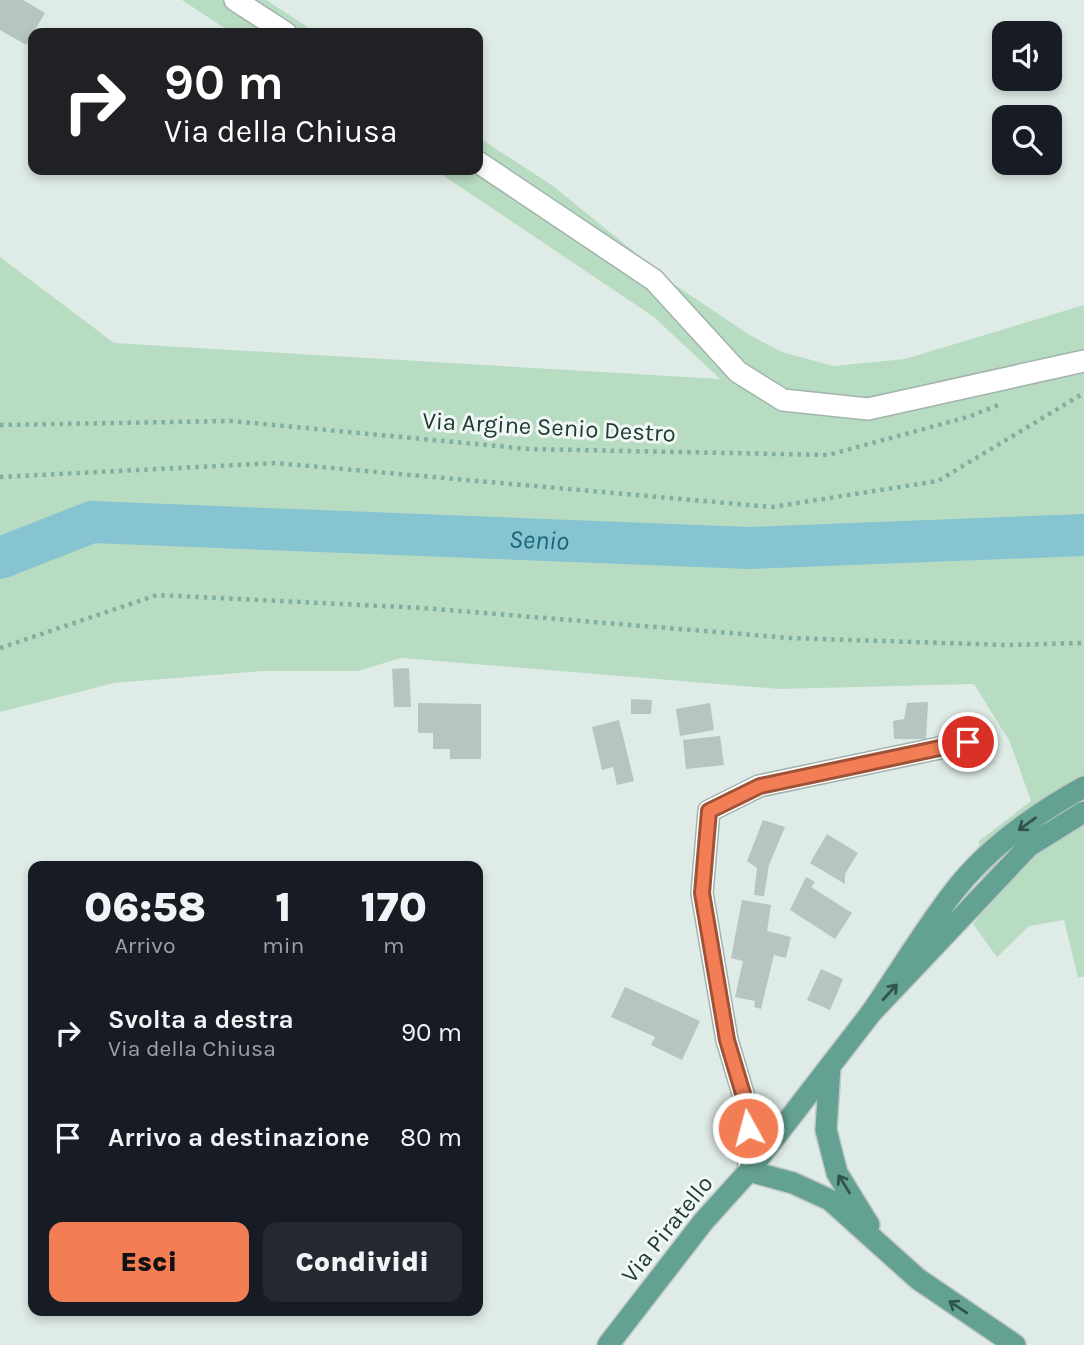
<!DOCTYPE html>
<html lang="it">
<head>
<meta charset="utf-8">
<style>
	body { margin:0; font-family:Karla,sans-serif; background:#242831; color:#f1f3f6; height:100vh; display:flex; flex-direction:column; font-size:26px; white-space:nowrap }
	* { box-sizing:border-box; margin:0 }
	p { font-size:23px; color:#9ea1a6 }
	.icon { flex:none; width:38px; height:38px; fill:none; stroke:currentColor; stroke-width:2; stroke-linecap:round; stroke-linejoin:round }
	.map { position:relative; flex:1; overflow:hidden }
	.panel { position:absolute; left:28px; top:861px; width:455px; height:455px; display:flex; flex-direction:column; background:#171b24; border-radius:14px; box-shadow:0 4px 10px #0003 }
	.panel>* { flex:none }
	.top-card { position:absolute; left:28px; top:28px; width:455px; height:147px; border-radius:14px; box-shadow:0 4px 10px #0003; background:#202124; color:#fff; overflow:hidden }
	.tools { position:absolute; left:992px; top:21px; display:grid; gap:14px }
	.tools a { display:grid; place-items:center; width:70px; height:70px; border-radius:14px; background:#171b24; box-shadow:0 4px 10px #0003; font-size:35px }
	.pin { position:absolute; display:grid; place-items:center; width:60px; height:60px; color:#fff; margin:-30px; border:4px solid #fff; border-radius:50%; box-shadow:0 2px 7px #0007 }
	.me { position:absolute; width:77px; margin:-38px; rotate:353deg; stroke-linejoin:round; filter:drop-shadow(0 0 5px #0008) }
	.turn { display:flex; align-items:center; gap:24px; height:147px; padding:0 21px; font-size:32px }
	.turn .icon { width:91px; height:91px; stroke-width:2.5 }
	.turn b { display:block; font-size:49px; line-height:60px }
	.eta { display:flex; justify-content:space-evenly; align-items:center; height:119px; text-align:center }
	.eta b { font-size:42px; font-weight:800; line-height:49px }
	.button { display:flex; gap:14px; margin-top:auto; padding:14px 21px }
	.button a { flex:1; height:80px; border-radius:14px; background:#f37e55; color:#111; font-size:28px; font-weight:800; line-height:80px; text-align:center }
	.button a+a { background:#242831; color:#f1f3f6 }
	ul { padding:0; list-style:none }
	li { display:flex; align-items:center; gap:21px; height:105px; padding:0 21px }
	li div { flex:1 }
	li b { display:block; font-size:26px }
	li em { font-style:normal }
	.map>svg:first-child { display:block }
	.green { fill:#b8dcc2 }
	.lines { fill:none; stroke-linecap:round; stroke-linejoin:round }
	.river { stroke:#86c4d1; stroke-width:42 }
	.building { fill:#b5c5bf }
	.street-casing { stroke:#a2b3ad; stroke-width:24 }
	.primary-casing { stroke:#c1c8c6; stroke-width:24 }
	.path { stroke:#7fafa0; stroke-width:4.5; stroke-dasharray:3.5 5; stroke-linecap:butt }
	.street { stroke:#fff; stroke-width:21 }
	.primary { stroke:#63a192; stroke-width:21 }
	.oneway { stroke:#31544c }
	.route-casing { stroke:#9e5237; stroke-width:18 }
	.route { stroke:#f37e55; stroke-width:12 }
	.labels { text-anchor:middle; stroke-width:6; stroke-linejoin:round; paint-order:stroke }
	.street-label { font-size:24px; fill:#203b34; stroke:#f0f7f4 }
	.water-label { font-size:26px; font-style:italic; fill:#1a6677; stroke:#f0f7f4 }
</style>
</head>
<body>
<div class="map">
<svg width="1084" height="1345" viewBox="0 0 1084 1345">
	<rect width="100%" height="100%" fill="#dfebe6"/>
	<g class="green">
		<polygon points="182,0 266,0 317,33 232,33"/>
		<polygon points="478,137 553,186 675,285 748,334 782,352 833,366 905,359 1084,305 1084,977 1078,977 1064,920 1029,926 997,957 973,924 984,910 979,841 1031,801 1010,742 974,684 779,689 401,658 358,671 263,671 114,683 0,712 0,257 114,343 720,379 654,317 435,170 478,170"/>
	</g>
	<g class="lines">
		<path class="river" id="s1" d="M0 558 92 522 749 548 1084 535"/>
	</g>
	<g class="building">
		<polygon points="0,0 23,0 45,13 26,45 0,30"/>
		<polygon points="409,668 411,707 394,707 392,669"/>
		<polygon points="631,699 652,700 651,714 631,714"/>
		<polygon points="928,702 926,739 894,739 893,721 904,719 907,703"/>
		<polygon points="418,703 481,704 481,759 450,759 450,749 433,749 433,733 418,733"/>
		<polygon points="710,703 714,730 680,736 676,709"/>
		<polygon points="619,720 634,781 617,785 613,767 602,770 592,727"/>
		<polygon points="720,736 724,765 686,769 683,740"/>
		<polygon points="763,820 785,827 769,865 764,896 754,895 757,868 747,861"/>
		<polygon points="827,834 858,853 845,874 845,884 810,863"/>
		<polygon points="806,877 815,882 811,887 852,913 835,939 790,910"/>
		<polygon points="742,900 771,905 767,931 791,937 786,958 774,955 761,1009 754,1007 755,1001 735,997 743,961 731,958"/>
		<polygon points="821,969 843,979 830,1010 807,1000"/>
		<polygon points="625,987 700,1021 682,1060 651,1045 655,1037 611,1017"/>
	</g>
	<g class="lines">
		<defs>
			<g id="street">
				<polyline points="235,0 286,33"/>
				<polyline points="478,162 654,280 738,372 783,400 868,409 1084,361"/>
				<polyline points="749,1171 747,1107 727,1040 702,893 709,811 759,786 968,742"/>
			</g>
			<g id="primary">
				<path d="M1084 787C1035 814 986 849 952 894 923 932 898 974 871 1013L1029 846 1084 812"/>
				<polyline points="830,1066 826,1130 837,1173 869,1225"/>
				<polyline points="749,1171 793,1183 830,1200 918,1279 1015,1345"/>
				<polyline points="608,1345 703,1222 749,1171 871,1013"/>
			</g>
		</defs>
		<use href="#street" class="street-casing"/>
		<use href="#primary" class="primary-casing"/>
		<g class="path">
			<polyline points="0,425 231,421 529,449 828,455 968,417 1001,404"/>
			<polyline points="0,477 276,463 772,507 938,481 1084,393"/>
			<polyline points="0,648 157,595 423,608 790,638 1007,645 1084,643"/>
		</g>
		<use href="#street" class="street"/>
		<use href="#primary" class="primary"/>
	</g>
	<defs><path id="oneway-shaft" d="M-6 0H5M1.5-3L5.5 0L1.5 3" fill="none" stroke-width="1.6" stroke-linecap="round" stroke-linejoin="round" transform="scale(1.75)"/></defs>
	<g class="oneway">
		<use href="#oneway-shaft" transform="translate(1027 824) rotate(144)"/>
		<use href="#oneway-shaft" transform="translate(890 992) rotate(-48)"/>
		<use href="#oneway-shaft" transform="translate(844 1184) rotate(-122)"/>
		<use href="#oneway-shaft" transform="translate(958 1307) rotate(-146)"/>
	</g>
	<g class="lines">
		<defs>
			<polyline id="route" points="748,1128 747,1107 727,1040 702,893 709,811 760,786 968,742"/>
		</defs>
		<use href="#route" class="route-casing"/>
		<use href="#route" class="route"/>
	</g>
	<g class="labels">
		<g class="street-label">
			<text transform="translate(549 427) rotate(3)" y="8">Via Argine Senio Destro</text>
			<text transform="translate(667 1229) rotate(-51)" y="8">Via Piratello</text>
		</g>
		<g class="water-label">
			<text dy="9" stroke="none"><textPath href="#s1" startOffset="546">Senio</textPath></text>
		</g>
	</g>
</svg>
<div class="tools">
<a><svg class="icon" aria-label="sound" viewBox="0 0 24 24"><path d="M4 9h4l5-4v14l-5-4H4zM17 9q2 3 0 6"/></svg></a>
<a><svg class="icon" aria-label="search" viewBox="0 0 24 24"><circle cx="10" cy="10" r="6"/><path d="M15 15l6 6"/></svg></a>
</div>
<div class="pin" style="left:968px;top:742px;background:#d93025"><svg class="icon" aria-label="arrive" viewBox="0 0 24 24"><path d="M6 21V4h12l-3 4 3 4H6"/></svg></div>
<svg class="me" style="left:748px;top:1128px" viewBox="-20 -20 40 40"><circle r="17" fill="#f37e55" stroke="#fff" stroke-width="3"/><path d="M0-11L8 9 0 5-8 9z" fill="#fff"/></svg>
<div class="top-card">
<div class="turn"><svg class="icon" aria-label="right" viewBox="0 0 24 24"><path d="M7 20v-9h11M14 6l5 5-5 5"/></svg><div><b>90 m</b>Via della Chiusa</div></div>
</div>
<section class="panel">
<div class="eta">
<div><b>06:58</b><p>Arrivo</p></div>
<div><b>1</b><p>min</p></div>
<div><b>170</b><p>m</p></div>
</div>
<ul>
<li><svg class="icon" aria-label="right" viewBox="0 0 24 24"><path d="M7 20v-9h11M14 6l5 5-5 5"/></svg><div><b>Svolta a destra</b><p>Via della Chiusa</p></div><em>90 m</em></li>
<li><svg class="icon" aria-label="arrive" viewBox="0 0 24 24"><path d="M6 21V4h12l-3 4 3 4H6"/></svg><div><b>Arrivo a destinazione</b></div><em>80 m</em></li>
</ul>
<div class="button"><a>Esci</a><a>Condividi</a></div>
</section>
</div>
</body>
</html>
